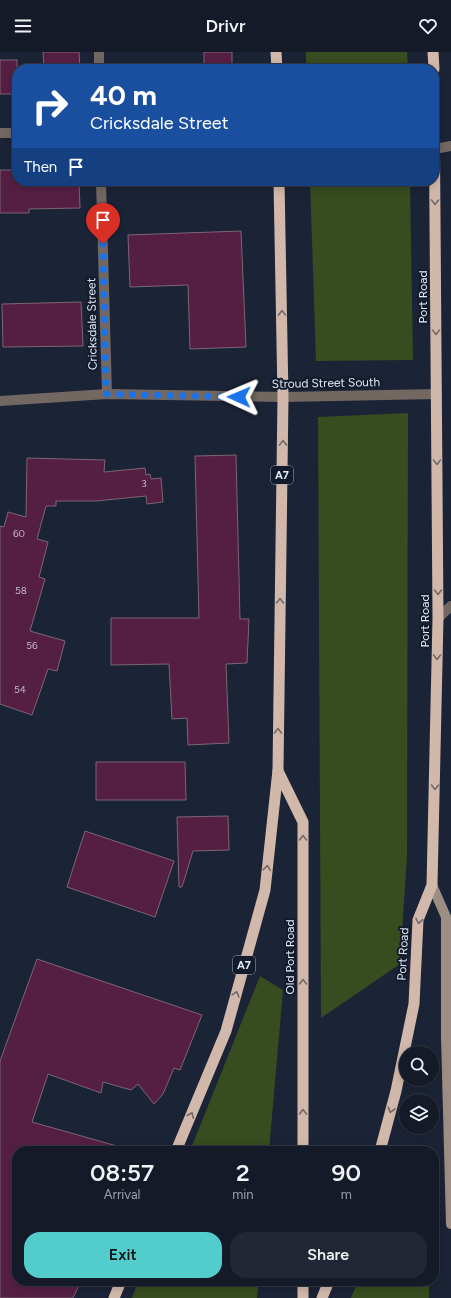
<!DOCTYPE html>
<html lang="en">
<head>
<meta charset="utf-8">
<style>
	body { margin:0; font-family:Figtree,sans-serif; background:#212734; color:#f1f3f6; height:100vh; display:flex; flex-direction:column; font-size:15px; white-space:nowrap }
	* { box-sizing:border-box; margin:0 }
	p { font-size:13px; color:#9da1a8 }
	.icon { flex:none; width:22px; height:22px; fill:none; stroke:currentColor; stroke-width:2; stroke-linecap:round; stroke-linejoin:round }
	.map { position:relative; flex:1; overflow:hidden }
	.details { position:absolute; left:12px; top:1094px; width:427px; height:140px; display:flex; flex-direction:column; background:#141a28; border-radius:16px; box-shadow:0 2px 10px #0003,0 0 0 1px #333845 }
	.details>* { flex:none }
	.banner { position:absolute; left:12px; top:12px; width:427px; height:122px; border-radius:16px; box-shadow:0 2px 10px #0003,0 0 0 1px #333845; background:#1a4fa0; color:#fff; overflow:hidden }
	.fabs { position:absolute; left:399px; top:994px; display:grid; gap:8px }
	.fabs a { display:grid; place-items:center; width:40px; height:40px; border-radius:50%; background:#141a28; box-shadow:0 2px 10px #0003,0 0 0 1px #333845; font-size:20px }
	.pin { position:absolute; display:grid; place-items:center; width:34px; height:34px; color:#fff; margin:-41px -17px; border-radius:50% 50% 50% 0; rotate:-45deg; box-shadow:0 0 4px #0007 }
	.pin .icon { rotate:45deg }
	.me { position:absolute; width:44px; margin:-22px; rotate:271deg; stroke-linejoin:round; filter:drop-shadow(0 0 3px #0008) }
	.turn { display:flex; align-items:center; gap:14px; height:84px; padding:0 12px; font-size:18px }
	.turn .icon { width:52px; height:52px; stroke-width:2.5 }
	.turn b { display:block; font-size:28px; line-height:34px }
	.then { display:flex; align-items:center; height:38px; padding:0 12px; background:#0003; gap:8px; font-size:15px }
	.eta { display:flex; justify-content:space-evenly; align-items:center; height:68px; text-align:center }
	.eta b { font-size:24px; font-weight:600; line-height:28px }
	.cta { display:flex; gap:8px; margin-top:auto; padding:8px 12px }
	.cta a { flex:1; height:46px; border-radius:16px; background:#52cdcc; color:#111; font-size:16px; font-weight:600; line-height:46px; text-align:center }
	.cta a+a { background:#212734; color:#f1f3f6 }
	header { display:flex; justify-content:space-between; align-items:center; height:52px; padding:0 12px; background:#141a28; font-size:18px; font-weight:600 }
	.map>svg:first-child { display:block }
	.green { fill:#374c1f }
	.building { fill:#551f44; stroke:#7d6574 }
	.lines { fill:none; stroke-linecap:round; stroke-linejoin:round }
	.service { stroke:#726761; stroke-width:10 }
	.minor { stroke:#726761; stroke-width:10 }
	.secondary { stroke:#9e8d83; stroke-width:10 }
	.trunk { stroke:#d1b8aa; stroke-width:11 }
	.oneway { stroke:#72696b }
	.route { stroke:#1a73e8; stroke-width:7; stroke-dasharray:0 12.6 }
	.labels { text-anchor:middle; stroke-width:4; stroke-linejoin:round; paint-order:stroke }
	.number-label { font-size:10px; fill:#c0b6ca }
	.shield { fill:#121a2c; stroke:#a4abb9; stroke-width:1 }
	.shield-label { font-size:11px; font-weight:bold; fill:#e3e9f6 }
	.street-label { font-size:12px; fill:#e3e9f6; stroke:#121a2c }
</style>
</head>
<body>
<header><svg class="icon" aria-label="menu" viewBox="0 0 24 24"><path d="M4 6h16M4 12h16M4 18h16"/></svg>Drivr<svg class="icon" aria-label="heart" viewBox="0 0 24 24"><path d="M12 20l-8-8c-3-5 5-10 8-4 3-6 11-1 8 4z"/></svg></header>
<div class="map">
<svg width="451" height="1246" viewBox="0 0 451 1246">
	<rect width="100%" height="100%" fill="#1b2336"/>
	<g class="green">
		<polygon points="306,0 407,0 408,17 306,17"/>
		<polygon points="310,129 410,129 413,308 316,309"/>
		<polygon points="408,361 407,804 400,912 321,966 318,365"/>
		<polygon points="260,924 283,938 269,1099 190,1099"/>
		<polygon points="138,1229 259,1229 257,1246 132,1246"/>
		<polygon points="358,1229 429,1229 429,1246 351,1246"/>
	</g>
	<g class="building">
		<polygon points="43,0 79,0 80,17 44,17"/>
		<rect x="204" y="0" width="28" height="17"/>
		<rect x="0" y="8" width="17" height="34"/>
		<polygon points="0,118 17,118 17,129 79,129 80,156 29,157 29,161 0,161"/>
		<polygon points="241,179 246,295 190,297 188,233 130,235 128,183"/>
		<polygon points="81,250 83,294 3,295 2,252"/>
		<polygon points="236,403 240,567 249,567 247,611 226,612 229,691 188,693 187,666 172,667 169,612 111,613 111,566 199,566 195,404"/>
		<polygon points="27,406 105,408 104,420 145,416 146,423 150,422 151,427 161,426 163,450 147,452 146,444 96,449 56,449 56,454 46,454 37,487 48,490 39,525 45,527 30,579 65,589 57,619 48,617 32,663 0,652 0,474 4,475 8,460 26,465"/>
		<polygon points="96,710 185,710 186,748 96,748"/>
		<polygon points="228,764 229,798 193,799 182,835 179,835 177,765"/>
		<polygon points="85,779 174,809 155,865 67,835"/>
		<polygon points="37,907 202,963 180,1018 174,1016 163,1042 154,1052 138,1032 131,1038 103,1030 101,1041 48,1022 32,1070 117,1094 116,1099 17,1099 17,1229 81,1229 73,1246 0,1246 0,1009"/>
	</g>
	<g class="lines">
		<polyline class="service" points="438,566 451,554"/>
		<g class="minor">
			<polyline points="99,0 99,17"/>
			<polyline points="0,81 17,81"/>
			<polyline points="435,97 451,94"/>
			<polyline points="101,129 107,342"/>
			<polyline points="0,349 107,342 283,345 437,342"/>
		</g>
		<polyline class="secondary" points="432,833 446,865 446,985 451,1172"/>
		<g class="trunk">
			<polyline points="276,0 277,17"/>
			<polyline points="433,0 434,17"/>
			<polyline points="278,719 303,770 303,1099"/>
			<polyline points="176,1099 226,979 265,838 278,718 283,345 279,129"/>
			<polyline points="380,1099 396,1039 414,952 418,868 432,833 438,566 434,33"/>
			<polyline points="303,1229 303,1246"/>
			<polyline points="114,1246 121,1229"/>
			<polyline points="322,1246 329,1229"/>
		</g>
	</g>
	<defs><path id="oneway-chevron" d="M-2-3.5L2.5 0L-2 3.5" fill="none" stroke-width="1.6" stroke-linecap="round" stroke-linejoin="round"/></defs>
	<g class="oneway">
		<use href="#oneway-chevron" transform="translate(435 150) rotate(90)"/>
		<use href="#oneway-chevron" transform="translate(282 261) rotate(-91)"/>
		<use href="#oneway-chevron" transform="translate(436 280) rotate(90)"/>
		<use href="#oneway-chevron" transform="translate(283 391) rotate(-89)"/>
		<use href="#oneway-chevron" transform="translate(437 410) rotate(90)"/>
		<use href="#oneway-chevron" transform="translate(438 540) rotate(90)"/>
		<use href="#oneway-chevron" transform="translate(280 549) rotate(-89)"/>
		<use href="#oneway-chevron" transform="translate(437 605) rotate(91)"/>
		<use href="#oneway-chevron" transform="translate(278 679) rotate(-89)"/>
		<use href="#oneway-chevron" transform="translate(435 735) rotate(91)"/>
		<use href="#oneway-chevron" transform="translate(303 786) rotate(-90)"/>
		<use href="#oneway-chevron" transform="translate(267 816) rotate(-84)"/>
		<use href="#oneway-chevron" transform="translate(419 869) rotate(100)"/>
		<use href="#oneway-chevron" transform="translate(303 930) rotate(-90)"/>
		<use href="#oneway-chevron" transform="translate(236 942) rotate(-74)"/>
		<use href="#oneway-chevron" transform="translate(391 1058) rotate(105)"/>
		<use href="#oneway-chevron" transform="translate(303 1060) rotate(-90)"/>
		<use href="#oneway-chevron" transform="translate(191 1063) rotate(-67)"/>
	</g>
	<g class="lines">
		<polyline class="route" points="103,192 106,342 239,345"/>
	</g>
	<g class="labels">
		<g class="number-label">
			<text x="144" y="435">3</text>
			<text x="19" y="485">60</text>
			<text x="21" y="542">58</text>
			<text x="32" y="597">56</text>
			<text x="20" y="641">54</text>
		</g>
		<g class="shield">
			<rect x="271" y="414" width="22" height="18" rx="3"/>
			<rect x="233" y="904" width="22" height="18" rx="3"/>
		</g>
		<g class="shield-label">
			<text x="282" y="427">A7</text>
			<text x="244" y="917">A7</text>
		</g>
		<g class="street-label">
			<text transform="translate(423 245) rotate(-90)" y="4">Port Road</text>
			<text transform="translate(92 272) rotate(-91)" y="4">Cricksdale Street</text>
			<text transform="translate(326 331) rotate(-1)" y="4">Stroud Street South</text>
			<text transform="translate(425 569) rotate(-90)" y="4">Port Road</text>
			<text transform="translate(403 902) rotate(-87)" y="4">Port Road</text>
			<text transform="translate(290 905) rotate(-90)" y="4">Old Port Road</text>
		</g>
	</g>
</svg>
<div class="fabs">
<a><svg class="icon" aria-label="search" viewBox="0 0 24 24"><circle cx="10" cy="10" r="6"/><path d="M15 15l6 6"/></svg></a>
<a><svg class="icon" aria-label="layers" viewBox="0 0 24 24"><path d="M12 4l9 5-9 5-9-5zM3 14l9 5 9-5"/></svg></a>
</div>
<div class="pin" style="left:103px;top:192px;background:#d93025"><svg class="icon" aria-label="arrive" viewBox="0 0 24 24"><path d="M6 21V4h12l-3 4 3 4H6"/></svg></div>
<svg class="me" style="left:239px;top:345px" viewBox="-20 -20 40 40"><path d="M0-17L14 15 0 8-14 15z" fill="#1a73e8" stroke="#fff" stroke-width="4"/></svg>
<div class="banner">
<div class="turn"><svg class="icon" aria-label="right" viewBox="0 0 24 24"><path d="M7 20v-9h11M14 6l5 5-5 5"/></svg><div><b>40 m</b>Cricksdale Street</div></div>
<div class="then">Then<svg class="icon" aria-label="arrive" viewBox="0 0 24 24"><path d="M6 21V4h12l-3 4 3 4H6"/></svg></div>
</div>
<section class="details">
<div class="eta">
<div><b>08:57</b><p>Arrival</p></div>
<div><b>2</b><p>min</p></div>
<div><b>90</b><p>m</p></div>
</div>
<div class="cta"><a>Exit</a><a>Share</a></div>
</section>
</div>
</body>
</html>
